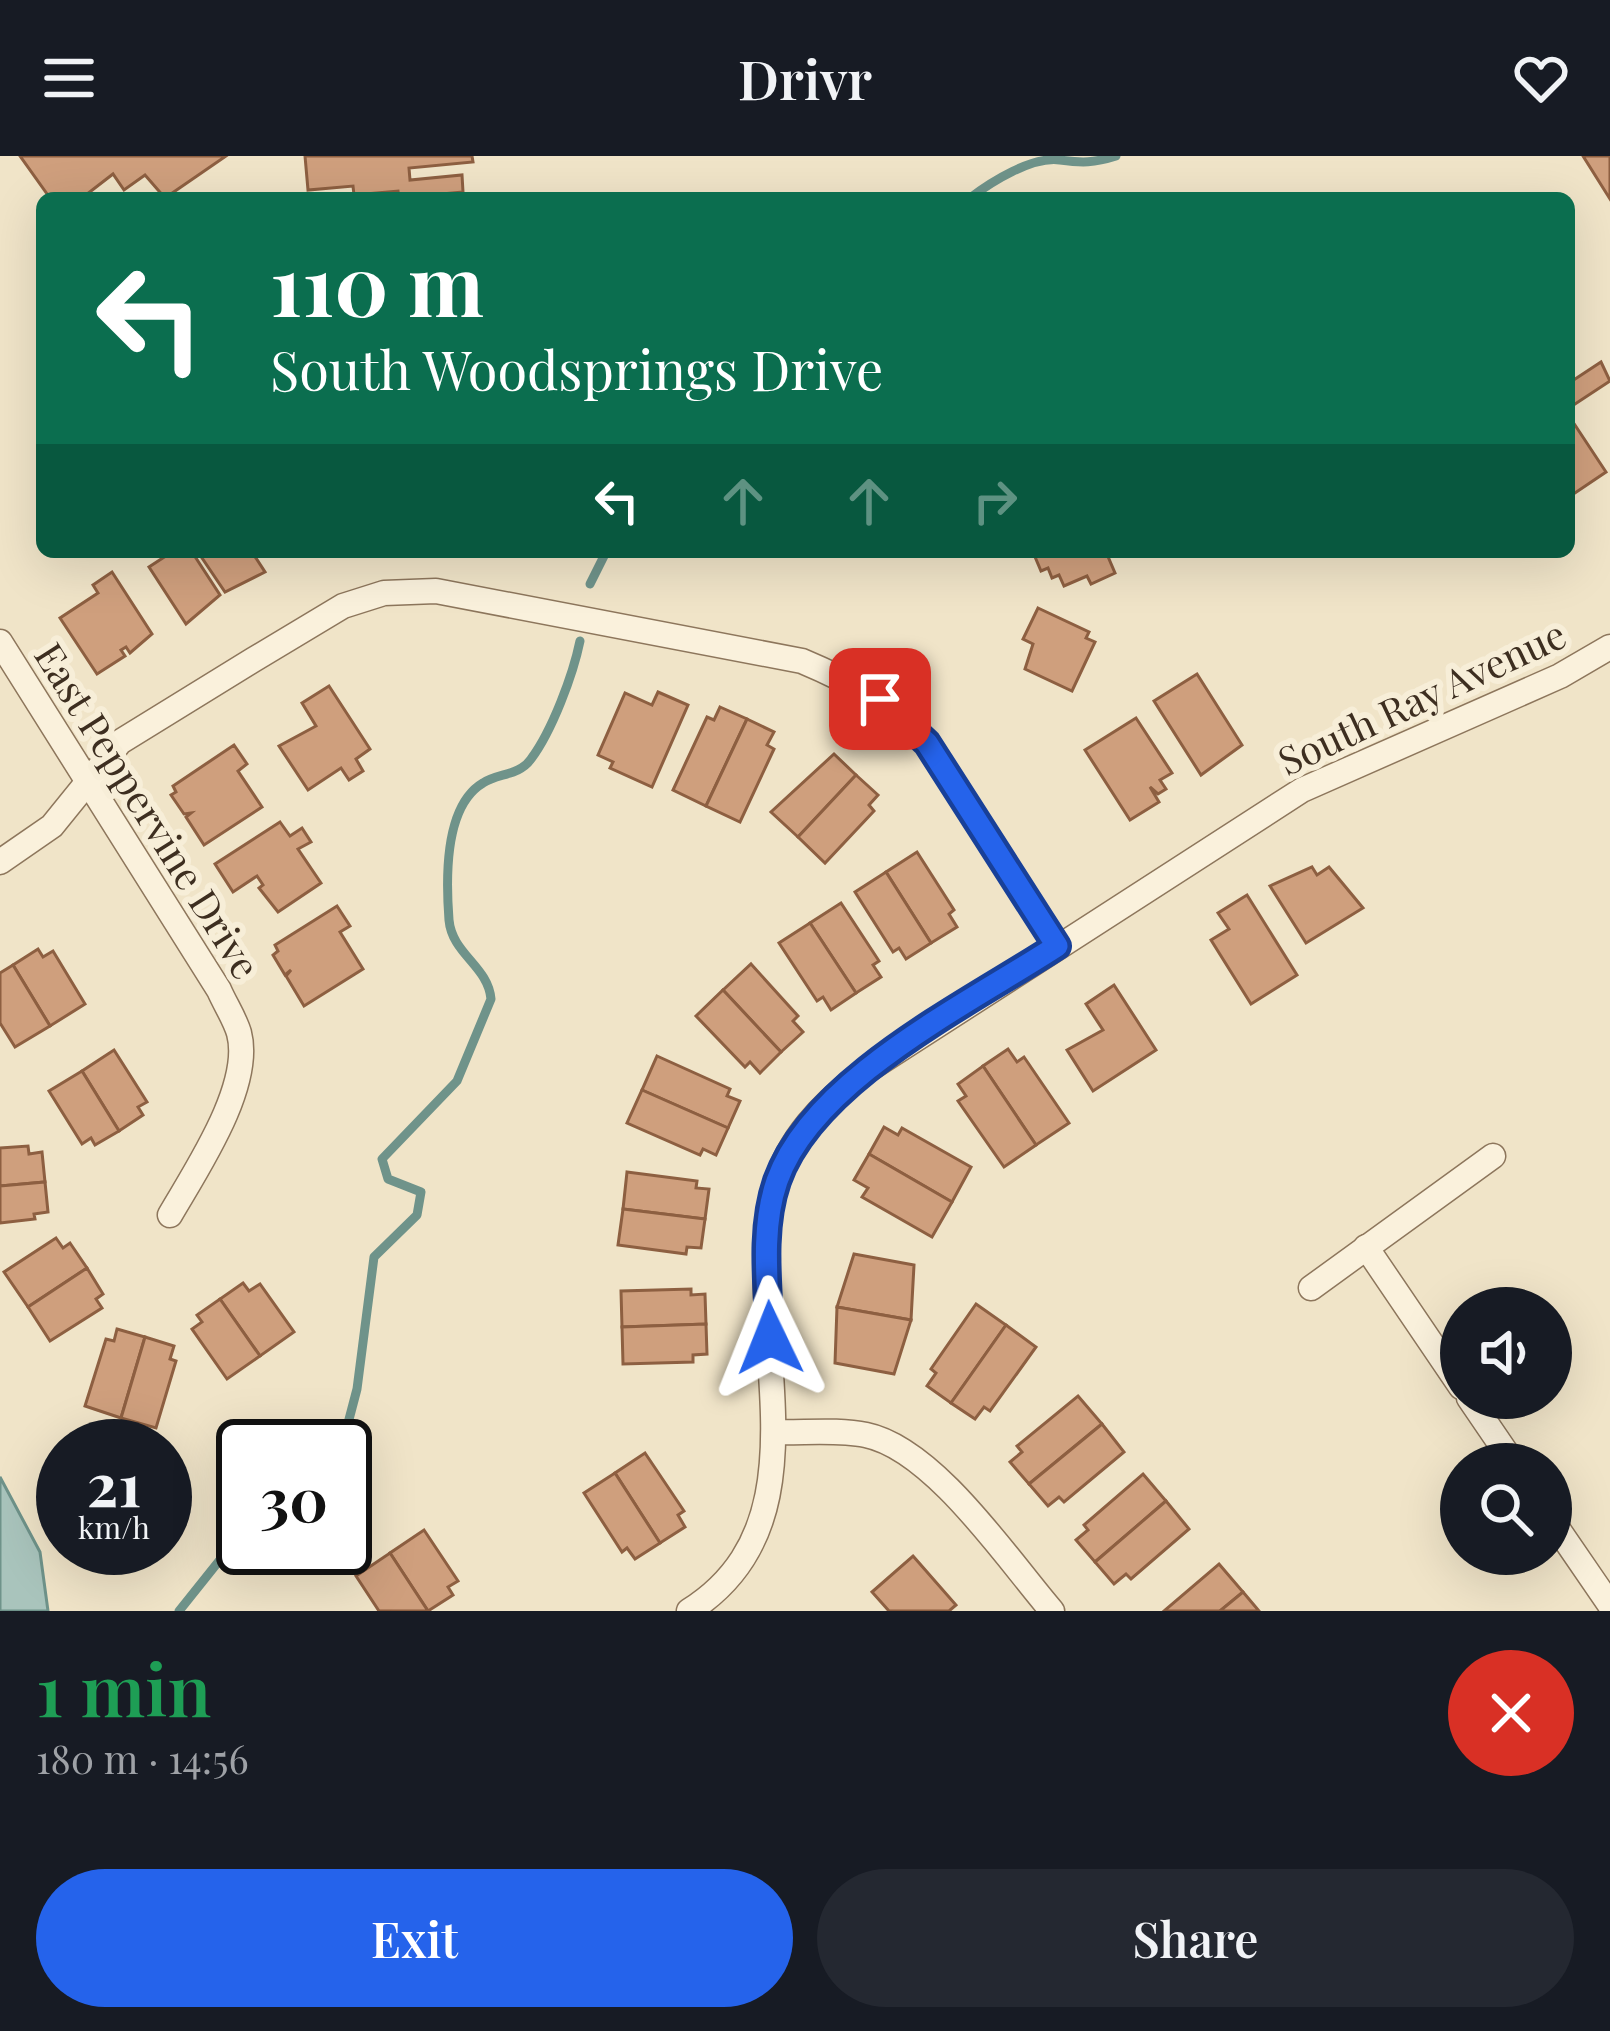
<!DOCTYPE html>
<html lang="en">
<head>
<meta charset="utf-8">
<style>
	body { margin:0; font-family:"Playfair Display",serif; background:#242831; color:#f1f3f6; height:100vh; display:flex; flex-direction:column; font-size:45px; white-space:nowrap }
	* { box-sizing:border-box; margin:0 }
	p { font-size:39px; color:#9ea1a6 }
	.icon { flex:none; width:66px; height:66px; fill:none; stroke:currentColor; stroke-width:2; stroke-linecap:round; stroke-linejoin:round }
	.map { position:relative; height:1455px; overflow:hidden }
	.details { display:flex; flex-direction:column; background:#171b24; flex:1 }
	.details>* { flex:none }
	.top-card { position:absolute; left:36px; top:36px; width:1539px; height:366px; border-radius:18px; box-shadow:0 12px 48px #0002; background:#0b6e4f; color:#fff; overflow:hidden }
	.tools { position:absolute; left:1440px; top:1131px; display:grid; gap:24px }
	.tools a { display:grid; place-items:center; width:132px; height:132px; border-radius:50%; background:#171b24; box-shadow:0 12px 48px #0002; font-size:60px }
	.speed { position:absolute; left:36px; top:1263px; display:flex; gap:24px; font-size:60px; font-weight:700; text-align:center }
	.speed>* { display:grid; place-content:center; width:156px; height:156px; border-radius:50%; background:#171b24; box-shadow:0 12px 48px #0002; line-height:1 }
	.speed small { font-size:30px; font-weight:400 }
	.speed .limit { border:6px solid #111; border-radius:18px; background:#fff; color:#111 }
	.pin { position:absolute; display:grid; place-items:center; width:102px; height:102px; color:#fff; margin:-51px; border-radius:24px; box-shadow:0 6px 18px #0006 }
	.me { position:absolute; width:132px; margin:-66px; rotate:358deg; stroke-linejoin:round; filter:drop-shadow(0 0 9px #0008) }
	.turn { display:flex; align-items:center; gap:42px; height:252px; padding:0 36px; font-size:54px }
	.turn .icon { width:156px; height:156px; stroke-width:2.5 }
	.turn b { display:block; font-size:84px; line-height:102px }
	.lanes { display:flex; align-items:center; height:114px; padding:0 36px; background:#0003; justify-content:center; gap:60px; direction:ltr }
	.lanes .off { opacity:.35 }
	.round { display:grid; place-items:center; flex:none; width:126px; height:126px; border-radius:63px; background:#242831 }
	.headline { display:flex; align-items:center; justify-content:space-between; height:204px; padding:0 36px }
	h1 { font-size:72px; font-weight:600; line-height:90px; color:#1e9e55 }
	.primary-button { display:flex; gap:24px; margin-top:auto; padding:24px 36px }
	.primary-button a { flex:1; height:138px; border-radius:72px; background:#2563eb; color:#fff; font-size:48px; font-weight:600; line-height:138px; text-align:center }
	.primary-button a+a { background:#242831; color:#f1f3f6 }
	header { display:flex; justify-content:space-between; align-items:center; height:156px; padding:0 36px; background:#171b24; font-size:54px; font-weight:600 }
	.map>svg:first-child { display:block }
	.water { fill:#a9c4bc; stroke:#6f938a; stroke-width:3 }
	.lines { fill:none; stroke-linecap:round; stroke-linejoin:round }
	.stream { stroke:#6f938a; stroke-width:9 }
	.building { fill:#cf9f7d; stroke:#8d5f41; stroke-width:3 }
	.minor-casing { stroke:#8d765c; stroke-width:27 }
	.minor { stroke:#faf1dc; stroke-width:24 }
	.route-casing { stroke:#184099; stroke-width:30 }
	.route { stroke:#2563eb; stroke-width:21 }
	.labels { text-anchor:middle; stroke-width:12; stroke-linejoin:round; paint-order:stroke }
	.street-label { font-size:39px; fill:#3d2e20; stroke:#f7eed8 }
</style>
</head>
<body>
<header><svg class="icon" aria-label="menu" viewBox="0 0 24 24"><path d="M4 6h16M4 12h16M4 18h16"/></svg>Drivr<svg class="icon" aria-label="heart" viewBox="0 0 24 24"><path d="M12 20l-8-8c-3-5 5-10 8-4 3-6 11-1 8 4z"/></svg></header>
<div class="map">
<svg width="1610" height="1455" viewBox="0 0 1610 1455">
	<rect width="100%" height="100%" fill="#f0e4c8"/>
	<polygon class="water" points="0,1321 40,1396 48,1455 0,1455"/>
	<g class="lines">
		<g class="stream">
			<path d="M970 42C991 26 1032 0 1060 4 1082 7 1094 7 1116 0"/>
			<polyline points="590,428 606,396"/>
			<path d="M342 1290 357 1233 374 1101 417 1059 421 1036 388 1023 382 1003 457 925 491 843C488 810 452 798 449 764 446 725 444 650 483 627 498 617 519 620 531 603 552 575 573 519 580 485"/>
			<polyline points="179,1455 227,1395 243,1388"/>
		</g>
	</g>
	<g class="building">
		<polygon points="20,0 226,0 165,42 145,19 124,34 113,18 82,42 50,42"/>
		<polygon points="305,0 472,0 473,6 409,12 410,24 462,19 463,36 399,42 398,35 354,39 353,30 308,34"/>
		<polygon points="1583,0 1610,0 1610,43"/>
		<polygon points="1601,206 1610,225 1569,252 1569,227"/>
		<polygon points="1569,260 1606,316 1569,341"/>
		<polygon points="172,396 192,396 220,439 186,468 149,411"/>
		<polygon points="198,396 252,396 265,416 225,436"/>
		<polygon points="1033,396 1106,396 1115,417 1091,428 1087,420 1064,430 1059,419 1052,422 1048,412 1041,415"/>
		<polygon points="112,416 152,478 130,497 126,491 121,494 125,500 97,518 60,462 98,437 93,429"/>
		<polygon points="1038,452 1089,476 1086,482 1095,486 1072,535 1025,513 1033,488 1023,483"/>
		<polygon points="1197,518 1242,589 1201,619 1154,545"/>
		<polygon points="329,530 370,593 356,603 363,615 349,624 341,612 308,634 279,590 316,570 302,547"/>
		<polygon points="658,536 688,549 652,631 610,612 613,606 598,599 625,537 652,549"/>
		<polygon points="720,551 747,563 706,650 673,634 707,561 714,564"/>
		<polygon points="1136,562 1172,617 1160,624 1166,633 1158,638 1150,631 1159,646 1130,664 1085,594"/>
		<polygon points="747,563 774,576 767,589 774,593 740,666 706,650"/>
		<polygon points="234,589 247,608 238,615 262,651 204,689 186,661 191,657 184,658 171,639 176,636 173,630"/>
		<polygon points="834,598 856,619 798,681 771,656"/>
		<polygon points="856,619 878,639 869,649 874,655 825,707 798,681"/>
		<polygon points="280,666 290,680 302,672 311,686 298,693 321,727 278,756 259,732 263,729 257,720 233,736 215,708"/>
		<polygon points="917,696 954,754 949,758 957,771 931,787 886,716"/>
		<polygon points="1312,711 1317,719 1329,711 1363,752 1306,787 1270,730"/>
		<polygon points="886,716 931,787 906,803 899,792 893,796 855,736"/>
		<polygon points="1247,739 1297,819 1251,848 1211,784 1229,773 1218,757"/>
		<polygon points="841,747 879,805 873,809 881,821 856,837 810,767"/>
		<polygon points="337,750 350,770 340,776 363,813 304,850 286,820 291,814 285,819 273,799 278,795 275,789"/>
		<polygon points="810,767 856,837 831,854 823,841 817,845 779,787"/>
		<polygon points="38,793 43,801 53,795 85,848 50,870 13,809"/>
		<polygon points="751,808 798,860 793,865 803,876 781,896 723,834"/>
		<polygon points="13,809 50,870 15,891 0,867 0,817"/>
		<polygon points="1114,829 1156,894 1093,935 1067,894 1103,874 1086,848"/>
		<polygon points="723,834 781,896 760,917 750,906 745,911 696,860"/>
		<polygon points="1008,893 1017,906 1024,901 1069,967 1036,989 983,910"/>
		<polygon points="114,894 147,946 138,951 143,959 119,975 82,915"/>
		<polygon points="657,900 730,933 727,940 740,945 728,972 642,934"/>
		<polygon points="983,910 1036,989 1004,1011 958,945 966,940 958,928"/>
		<polygon points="82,915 119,975 95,989 91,982 82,988 49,935"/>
		<polygon points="642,934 728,972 716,999 703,993 700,999 627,967"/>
		<polygon points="884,971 898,979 902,972 971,1011 952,1046 869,998"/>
		<polygon points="28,990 29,998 42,996 45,1026 0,1030 0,992"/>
		<polygon points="869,998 952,1046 932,1081 862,1041 868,1032 854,1024"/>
		<polygon points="627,1016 697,1025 696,1032 709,1033 705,1063 623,1053"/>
		<polygon points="45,1026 48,1056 34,1058 35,1063 0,1067 0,1030"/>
		<polygon points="623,1053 705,1063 701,1092 687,1091 686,1098 618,1089"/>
		<polygon points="56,1082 63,1092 70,1087 87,1112 28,1151 4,1116"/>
		<polygon points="854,1098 914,1109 911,1164 837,1151"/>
		<polygon points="87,1112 103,1138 96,1143 102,1152 50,1185 28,1151"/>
		<polygon points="243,1127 249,1135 260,1128 294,1176 260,1200 220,1143"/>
		<polygon points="691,1133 691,1139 705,1138 706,1168 622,1171 621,1135"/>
		<polygon points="220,1143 260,1200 227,1223 192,1173 202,1166 197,1159"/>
		<polygon points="976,1148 1006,1169 951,1247 927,1230 936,1217 931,1213"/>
		<polygon points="837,1151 911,1164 894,1218 835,1207"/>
		<polygon points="706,1168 707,1198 693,1199 693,1206 623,1208 622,1171"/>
		<polygon points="1006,1169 1036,1191 990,1255 984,1251 975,1263 951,1247"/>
		<polygon points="117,1173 145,1181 121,1262 85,1250 106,1183 114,1185"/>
		<polygon points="145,1181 174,1190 170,1203 176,1205 156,1272 121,1262"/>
		<polygon points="1078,1240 1102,1268 1029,1328 1010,1306 1022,1296 1017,1290"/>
		<polygon points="1102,1268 1124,1296 1064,1346 1059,1341 1048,1350 1029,1328"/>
		<polygon points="645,1297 684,1355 678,1359 685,1371 660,1387 615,1317"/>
		<polygon points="615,1317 660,1387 635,1403 627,1392 622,1396 584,1337"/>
		<polygon points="1143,1318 1166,1345 1095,1406 1076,1384 1088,1374 1084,1369"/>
		<polygon points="1166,1345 1189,1373 1131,1423 1126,1418 1114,1428 1095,1406"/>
		<polygon points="424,1374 458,1425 448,1431 453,1439 428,1455 390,1397"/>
		<polygon points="390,1397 428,1455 379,1455 356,1420"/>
		<polygon points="913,1400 956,1449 949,1455 889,1455 872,1436"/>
		<polygon points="1219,1408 1243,1436 1220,1455 1164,1455"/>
		<polygon points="1243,1436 1259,1455 1220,1455"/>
	</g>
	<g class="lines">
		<defs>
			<g id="minor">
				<path d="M0 486 219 834C225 848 235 863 239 877 253 930 196 1014 170 1059"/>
				<path d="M0 706 52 670 120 586 253 504 343 450 384 437 436 435 802 505C852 526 890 547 927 587L1057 790"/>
				<polyline points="1366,1091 1461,1231"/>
				<polyline points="1311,1132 1493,1000"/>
				<polyline points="1469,1242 1514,1308"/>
				<path d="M774 1276C803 1277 838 1273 866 1279 934 1293 1008 1404 1052 1455"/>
				<polyline points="1551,1363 1610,1449"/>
				<path d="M689 1455C838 1361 735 1165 776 1028 789 982 822 949 857 921L1302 634 1560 520 1610 491"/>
			</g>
		</defs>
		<use href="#minor" class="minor-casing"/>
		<use href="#minor" class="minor"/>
	</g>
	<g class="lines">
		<defs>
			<path id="route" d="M770 1182C768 1131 760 1074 777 1025 813 923 968 848 1057 790L927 587 880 543"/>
		</defs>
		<use href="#route" class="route-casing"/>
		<use href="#route" class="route"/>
	</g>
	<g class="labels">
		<g class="street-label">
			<text transform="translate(1422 542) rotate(-25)" y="14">South Ray Avenue</text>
			<text transform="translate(147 655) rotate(58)" y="14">East Peppervine Drive</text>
		</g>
	</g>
</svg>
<div class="tools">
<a><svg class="icon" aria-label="sound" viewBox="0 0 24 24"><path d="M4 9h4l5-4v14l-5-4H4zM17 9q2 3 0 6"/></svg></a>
<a><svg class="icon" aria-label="search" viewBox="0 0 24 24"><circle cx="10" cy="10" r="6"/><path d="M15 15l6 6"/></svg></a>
</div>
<div class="speed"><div>21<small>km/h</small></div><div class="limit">30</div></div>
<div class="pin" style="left:880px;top:543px;background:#d93025"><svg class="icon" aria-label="arrive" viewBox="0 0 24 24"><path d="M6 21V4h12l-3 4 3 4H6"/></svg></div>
<svg class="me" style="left:770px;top:1182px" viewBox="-20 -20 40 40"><path d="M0-17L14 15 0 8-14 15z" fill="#2563eb" stroke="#fff" stroke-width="4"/></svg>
<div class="top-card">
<div class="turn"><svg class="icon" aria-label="left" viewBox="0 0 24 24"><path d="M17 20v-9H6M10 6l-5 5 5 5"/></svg><div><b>110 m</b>South Woodsprings Drive</div></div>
<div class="lanes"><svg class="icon" aria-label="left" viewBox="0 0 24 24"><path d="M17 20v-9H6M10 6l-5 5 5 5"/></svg><svg class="icon off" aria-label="ahead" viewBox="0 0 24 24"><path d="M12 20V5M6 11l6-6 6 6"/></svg><svg class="icon off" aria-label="ahead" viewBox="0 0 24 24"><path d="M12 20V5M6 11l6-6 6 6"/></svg><svg class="icon off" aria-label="right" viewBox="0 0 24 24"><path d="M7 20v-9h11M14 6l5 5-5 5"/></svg></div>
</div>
</div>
<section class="details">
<div class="headline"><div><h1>1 min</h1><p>180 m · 14:56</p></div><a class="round" style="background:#d93025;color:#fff"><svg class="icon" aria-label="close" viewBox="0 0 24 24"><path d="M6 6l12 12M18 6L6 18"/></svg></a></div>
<div class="primary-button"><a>Exit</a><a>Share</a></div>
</section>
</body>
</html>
